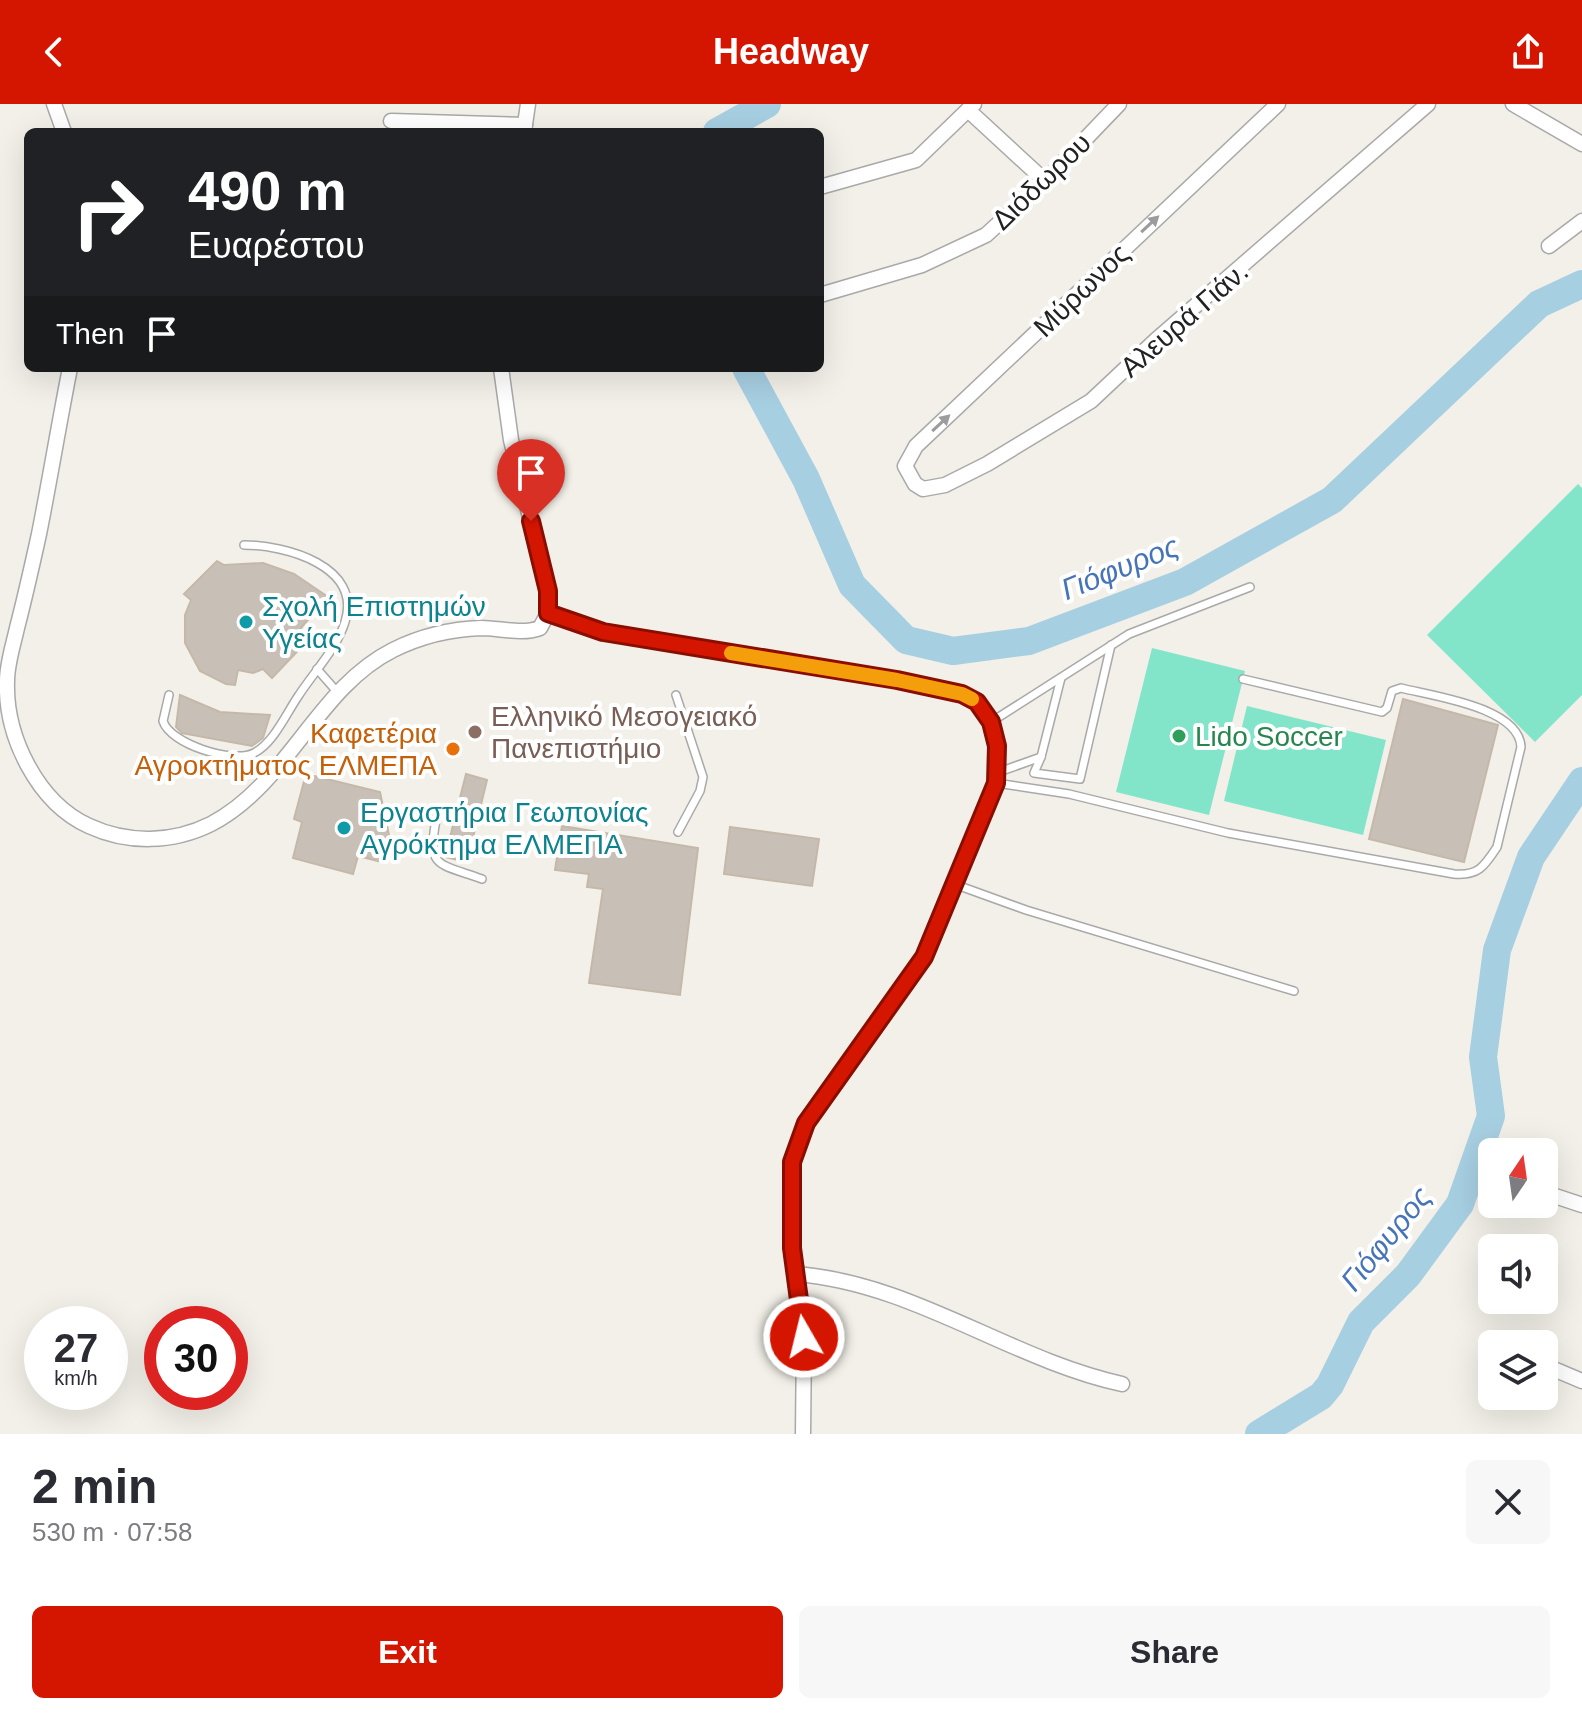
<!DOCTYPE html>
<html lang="en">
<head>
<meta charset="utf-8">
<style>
	body { margin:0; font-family:Arial,sans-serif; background:#f7f7f7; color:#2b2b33; height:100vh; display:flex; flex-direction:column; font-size:30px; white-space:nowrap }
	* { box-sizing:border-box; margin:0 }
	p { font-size:26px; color:#7c7c81 }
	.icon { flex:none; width:44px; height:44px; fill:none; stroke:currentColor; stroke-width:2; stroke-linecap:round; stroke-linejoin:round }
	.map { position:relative; height:1330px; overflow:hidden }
	.details { display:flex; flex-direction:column; background:#fff; flex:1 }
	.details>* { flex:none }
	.banner { position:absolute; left:24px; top:24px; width:800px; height:244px; border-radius:12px; box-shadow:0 8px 32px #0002; background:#202124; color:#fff; overflow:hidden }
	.needle { width:52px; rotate:13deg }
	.controls { position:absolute; left:1478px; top:1034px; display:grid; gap:16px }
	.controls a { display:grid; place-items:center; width:80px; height:80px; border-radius:12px; background:#fff; box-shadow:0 8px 32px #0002; font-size:40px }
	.speed { position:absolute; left:24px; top:1202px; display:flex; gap:16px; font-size:40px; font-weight:700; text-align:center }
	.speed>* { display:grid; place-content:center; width:104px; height:104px; border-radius:50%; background:#fff; box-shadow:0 8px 32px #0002; line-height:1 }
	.speed small { font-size:20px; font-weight:400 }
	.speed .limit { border:12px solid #d22; background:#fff; color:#111 }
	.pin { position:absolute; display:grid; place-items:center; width:68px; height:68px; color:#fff; margin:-82px -34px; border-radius:50% 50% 50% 0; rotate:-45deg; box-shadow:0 0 8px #0007 }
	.pin .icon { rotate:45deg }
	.me { position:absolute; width:88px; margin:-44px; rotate:352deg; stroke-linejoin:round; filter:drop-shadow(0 0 6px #0008) }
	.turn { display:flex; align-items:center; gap:28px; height:168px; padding:0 32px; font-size:36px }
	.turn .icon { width:104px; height:104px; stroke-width:2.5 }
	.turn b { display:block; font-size:56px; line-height:68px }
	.then { display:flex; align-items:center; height:76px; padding:0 32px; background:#0003; gap:16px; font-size:30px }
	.round { display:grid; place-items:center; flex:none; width:84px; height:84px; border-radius:12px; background:#f7f7f7 }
	.overview { display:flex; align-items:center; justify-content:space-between; height:136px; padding:0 32px }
	h1 { font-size:48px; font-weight:600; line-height:60px }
	.action { display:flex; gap:16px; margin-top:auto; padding:16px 32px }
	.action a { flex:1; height:92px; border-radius:12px; background:#d41500; color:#fff; font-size:32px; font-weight:600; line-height:92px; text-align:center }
	.action a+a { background:#f7f7f7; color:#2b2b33 }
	header { display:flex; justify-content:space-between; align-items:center; height:104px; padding:0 32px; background:#d41500; color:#fff; font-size:36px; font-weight:600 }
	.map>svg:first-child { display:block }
	.pitch { fill:#82e5c9 }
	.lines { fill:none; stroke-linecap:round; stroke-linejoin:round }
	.river { stroke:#a7cfe2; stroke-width:28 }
	.building { fill:#c8c0b7; stroke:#c5b8a9; stroke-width:2 }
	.service-casing { stroke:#a9a9a9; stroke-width:10 }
	.minor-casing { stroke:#a9a9a9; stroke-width:17 }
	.service { stroke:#fff; stroke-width:7 }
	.minor { stroke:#fff; stroke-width:14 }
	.oneway { fill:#9c9c9c }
	.route-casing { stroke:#8a0e00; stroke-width:20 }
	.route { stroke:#d41500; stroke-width:14 }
	.slow { stroke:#f59e0b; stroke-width:14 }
	.culture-dot { fill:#0f9aa8; stroke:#fff; stroke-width:3 }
	.education-dot { fill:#8d6e63; stroke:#fff; stroke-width:3 }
	.leisure-dot { fill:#2e9e5b; stroke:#fff; stroke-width:3 }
	.food-dot { fill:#e8710a; stroke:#fff; stroke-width:3 }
	.labels { text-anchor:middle; stroke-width:8; stroke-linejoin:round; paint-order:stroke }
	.street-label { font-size:28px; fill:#222; stroke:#fff }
	.culture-label { font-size:28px; fill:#0d838f; stroke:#fff; text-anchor:start }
	.education-label { font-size:28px; fill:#785e54; stroke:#fff; text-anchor:start }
	.food-label { font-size:28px; fill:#c56008; stroke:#fff; text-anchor:end }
	.leisure-label { font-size:28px; fill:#27864d; stroke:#fff; text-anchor:start }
	.water-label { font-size:30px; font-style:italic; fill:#4774b9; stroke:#fff }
</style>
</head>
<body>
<header><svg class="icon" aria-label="back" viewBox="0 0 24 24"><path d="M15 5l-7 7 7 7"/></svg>Headway<svg class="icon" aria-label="share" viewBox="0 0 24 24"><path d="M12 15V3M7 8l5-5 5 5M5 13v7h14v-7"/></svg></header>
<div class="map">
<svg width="1582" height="1330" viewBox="0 0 1582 1330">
	<rect width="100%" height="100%" fill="#f2f0e8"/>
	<g class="pitch">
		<polygon points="1578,380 1582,384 1582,591 1535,638 1427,531"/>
		<polygon points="1152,544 1245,567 1209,711 1116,688"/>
		<polygon points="1247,602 1386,636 1363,731 1224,697"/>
	</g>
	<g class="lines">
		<g class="river">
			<polyline points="717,28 767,0"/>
			<polyline points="746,264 806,375 852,481 906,536 953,547 1029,537 1185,478 1332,396 1539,200 1582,180"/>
			<polyline points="1259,1330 1321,1292 1330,1281 1361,1218 1408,1171 1460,1100 1491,1012 1483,953 1497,846 1531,753 1582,677"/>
		</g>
	</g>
	<g class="building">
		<polygon points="217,457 224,461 263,459 294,470 328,493 300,525 310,534 272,574 263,565 253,569 238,566 235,581 226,580 200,567 185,539 185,511 191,496 184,490"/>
		<polygon points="180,591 220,608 270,611 263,634 252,642 182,629 176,623"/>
		<polygon points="1403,595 1498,621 1464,758 1369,735"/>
		<polygon points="306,670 380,688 389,731 382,758 358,752 353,770 293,754 302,718 294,715"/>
		<polygon points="466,670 487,676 467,758 445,753"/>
		<polygon points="562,722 698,744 680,891 589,879 603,785 587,783 589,770 555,766"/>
		<polygon points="730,723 819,735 812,782 724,770"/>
	</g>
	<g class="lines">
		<defs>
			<g id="service">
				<polyline points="317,565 339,590"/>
				<path d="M169 591 163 617C170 640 233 660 254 649 274 639 287 608 299 591 314 568 337 544 345 518 363 462 285 441 244 441"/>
				<polyline points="676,591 703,673 700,687 678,728"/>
				<polyline points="991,618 1129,530 1250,483"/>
				<polyline points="1041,653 1034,669 1080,675 1111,541"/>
				<polyline points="996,669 1041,653 1061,574"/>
				<path d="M996 679 1069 690 1228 729 1454 770C1478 772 1484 763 1497 743L1521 643C1519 603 1432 592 1401 584L1392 587 1387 604 1382 608 1243 575"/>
				<path d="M437 710C427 764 434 758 482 775"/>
				<polyline points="954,780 1026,806 1294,887"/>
			</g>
			<g id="minor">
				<polyline points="54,0 64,28"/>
				<polyline points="1278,0 916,342 905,362 915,380 923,385 945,381 987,360 1091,297 1156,236 1428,0"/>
				<polyline points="1513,0 1582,40"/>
				<polyline points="968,6 1045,77"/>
				<polyline points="391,17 525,21"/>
				<polyline points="524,27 528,0"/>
				<polyline points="820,83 916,56 974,0"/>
				<polyline points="1549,142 1582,117"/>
				<polyline points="820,191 922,161 986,131 1045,77 1119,0"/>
				<path d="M70 264C59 319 50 375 39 430 32 462 25 493 17 524 13 542 7 560 7 577 5 633 38 699 89 722 128 740 173 739 211 720 288 680 317 584 393 546 419 533 451 525 481 524 500 524 522 531 540 524L548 509V487L511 336 501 264"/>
				<polyline points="548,509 603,528 897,576 962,590 977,598 991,618 997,642 996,679 924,853 806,1019 792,1058 792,1144 804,1233 803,1330"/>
				<polyline points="1552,1091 1582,1101"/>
				<path d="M796 1170C913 1179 1009 1255 1122 1280"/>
				<polyline points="1544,1261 1582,1277"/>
			</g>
		</defs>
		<use href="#service" class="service-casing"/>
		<use href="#minor" class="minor-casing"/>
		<use href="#service" class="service"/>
		<use href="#minor" class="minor"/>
	</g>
	<defs><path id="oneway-solid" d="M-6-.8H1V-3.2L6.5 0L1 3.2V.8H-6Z" transform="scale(2)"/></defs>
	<g class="oneway">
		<use href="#oneway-solid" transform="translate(1150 120) rotate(-43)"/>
		<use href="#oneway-solid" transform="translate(941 319) rotate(-43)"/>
	</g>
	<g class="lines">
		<defs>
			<polyline id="route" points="531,417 548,487 548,509 603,528 897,576 962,590 977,598 991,618 997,642 996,679 924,853 806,1019 792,1058 792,1144 804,1233"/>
		</defs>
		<use href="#route" class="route-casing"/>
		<use href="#route" class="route"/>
		<polyline class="slow" points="731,549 897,576 962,590 972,595"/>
	</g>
	<g class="culture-dot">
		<circle cx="246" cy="518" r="8"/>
		<circle cx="344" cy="724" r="8"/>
	</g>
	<circle class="education-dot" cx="475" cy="628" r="8"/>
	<circle class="leisure-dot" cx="1179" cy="632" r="8"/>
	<circle class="food-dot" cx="453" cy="645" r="8"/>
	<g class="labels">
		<g class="street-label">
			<text transform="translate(1041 77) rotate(-44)" y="10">Διόδωρου</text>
			<text transform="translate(1081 186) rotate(-44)" y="10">Μύρωνος</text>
			<text transform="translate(1184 215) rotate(-41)" y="10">Αλευρά Γιάν.</text>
		</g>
		<g class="culture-label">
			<text x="262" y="512">Σχολή Επιστημών<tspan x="262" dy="32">Υγείας</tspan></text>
			<text x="360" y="718">Εργαστήρια Γεωπονίας<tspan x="360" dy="32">Αγρόκτημα ΕΛΜΕΠΑ</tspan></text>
		</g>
		<g class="education-label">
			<text x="491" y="622">Ελληνικό Μεσογειακό<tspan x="491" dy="32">Πανεπιστήμιο</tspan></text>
		</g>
		<g class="food-label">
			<text x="437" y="639">Καφετέρια<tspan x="437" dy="32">Αγροκτήματος ΕΛΜΕΠΑ</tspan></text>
		</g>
		<g class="leisure-label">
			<text x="1195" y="642">Lido Soccer</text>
		</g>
		<g class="water-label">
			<text transform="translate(1120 464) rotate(-22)" y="10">Γιόφυρος</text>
			<text transform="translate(1386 1135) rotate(-51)" y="10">Γιόφυρος</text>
		</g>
	</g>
</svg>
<div class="controls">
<a><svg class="needle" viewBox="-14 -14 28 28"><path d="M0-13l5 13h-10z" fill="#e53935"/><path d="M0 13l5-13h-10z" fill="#7c7c81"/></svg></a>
<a><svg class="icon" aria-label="sound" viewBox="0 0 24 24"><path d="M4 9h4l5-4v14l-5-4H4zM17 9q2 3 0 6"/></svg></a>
<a><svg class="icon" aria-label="layers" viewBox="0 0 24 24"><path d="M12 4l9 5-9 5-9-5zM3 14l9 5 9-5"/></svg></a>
</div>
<div class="speed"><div>27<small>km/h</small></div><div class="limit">30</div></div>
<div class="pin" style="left:531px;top:417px;background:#d93025"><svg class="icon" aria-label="arrive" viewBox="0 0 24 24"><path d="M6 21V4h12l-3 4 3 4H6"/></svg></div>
<svg class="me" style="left:804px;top:1233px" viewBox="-20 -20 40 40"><circle r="17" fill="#d41500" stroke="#fff" stroke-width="3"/><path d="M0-11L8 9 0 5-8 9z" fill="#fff"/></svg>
<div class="banner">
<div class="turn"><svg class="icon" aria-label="right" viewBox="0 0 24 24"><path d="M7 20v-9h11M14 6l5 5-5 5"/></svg><div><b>490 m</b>Ευαρέστου</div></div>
<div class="then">Then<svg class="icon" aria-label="arrive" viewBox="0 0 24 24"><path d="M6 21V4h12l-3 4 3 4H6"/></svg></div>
</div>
</div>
<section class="details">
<div class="overview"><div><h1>2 min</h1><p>530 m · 07:58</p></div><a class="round"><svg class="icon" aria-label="close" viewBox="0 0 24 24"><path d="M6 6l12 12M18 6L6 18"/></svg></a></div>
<div class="action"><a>Exit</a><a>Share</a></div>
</section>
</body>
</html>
